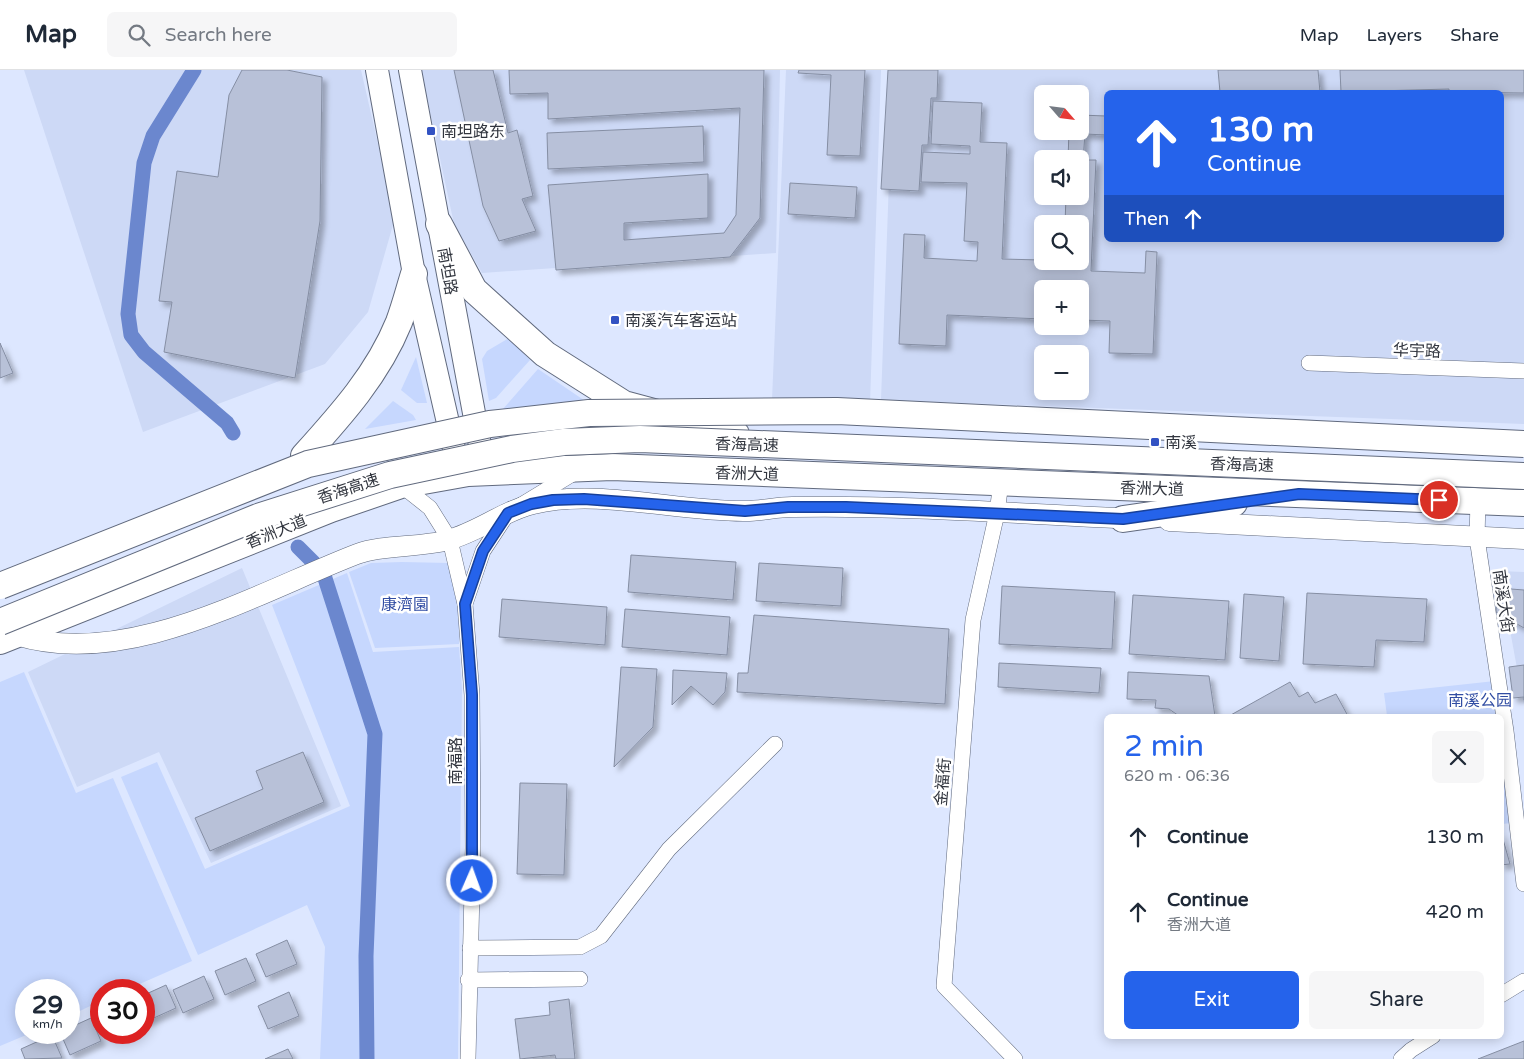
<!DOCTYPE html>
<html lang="en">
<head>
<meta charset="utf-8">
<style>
	body { margin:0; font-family:"Varela Round","Noto Sans SC",sans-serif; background:#f6f6f7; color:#1f2937; height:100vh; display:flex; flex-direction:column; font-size:19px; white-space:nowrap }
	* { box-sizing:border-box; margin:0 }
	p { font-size:16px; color:#747a83 }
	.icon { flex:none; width:28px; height:28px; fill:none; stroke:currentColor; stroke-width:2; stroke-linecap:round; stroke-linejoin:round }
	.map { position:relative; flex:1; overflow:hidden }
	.sheet { position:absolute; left:1104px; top:644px; width:400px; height:325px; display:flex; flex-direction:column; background:#fff; border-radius:8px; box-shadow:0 2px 12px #0003 }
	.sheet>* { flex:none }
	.banner { position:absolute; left:1104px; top:20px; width:400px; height:152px; border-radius:8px; box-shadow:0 2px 12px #0003; background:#2563eb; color:#fff; overflow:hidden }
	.needle { width:32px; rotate:118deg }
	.tools { position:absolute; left:1034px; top:15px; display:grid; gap:10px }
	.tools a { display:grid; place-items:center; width:55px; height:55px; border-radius:8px; background:#fff; box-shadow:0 2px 12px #0003; font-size:25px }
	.speed { position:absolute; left:15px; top:909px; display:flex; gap:10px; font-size:25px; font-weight:700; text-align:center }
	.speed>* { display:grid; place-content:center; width:65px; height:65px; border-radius:50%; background:#fff; box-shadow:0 2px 12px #0003; line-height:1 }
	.speed small { font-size:12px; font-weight:400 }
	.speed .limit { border:8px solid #d22; background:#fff; color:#111 }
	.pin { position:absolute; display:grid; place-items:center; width:42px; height:42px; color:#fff; margin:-21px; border:2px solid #fff; border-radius:50%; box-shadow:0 1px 5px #0007 }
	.me { position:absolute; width:55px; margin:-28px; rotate:2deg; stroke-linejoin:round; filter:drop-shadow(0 0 4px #0008) }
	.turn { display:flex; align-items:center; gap:18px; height:105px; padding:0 20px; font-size:22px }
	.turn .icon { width:65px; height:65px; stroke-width:2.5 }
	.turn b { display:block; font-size:35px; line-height:42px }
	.then { display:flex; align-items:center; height:48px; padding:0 20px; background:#0003; gap:10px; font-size:19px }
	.round { display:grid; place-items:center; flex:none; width:52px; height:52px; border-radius:8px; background:#f6f6f7 }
	.summary { display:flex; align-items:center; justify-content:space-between; height:85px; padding:0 20px }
	h1 { font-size:30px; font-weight:600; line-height:38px; color:#2563eb }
	.action { display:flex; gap:10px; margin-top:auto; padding:10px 20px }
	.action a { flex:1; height:58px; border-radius:8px; background:#2563eb; color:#fff; font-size:20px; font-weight:600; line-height:58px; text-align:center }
	.action a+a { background:#f6f6f7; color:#1f2937 }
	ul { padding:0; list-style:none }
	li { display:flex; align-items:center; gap:15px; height:75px; padding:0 20px }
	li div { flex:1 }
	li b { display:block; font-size:19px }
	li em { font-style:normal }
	header { display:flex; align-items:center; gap:30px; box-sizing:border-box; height:70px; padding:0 25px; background:#fff; border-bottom:1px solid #e0e1e3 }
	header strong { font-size:24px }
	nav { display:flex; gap:28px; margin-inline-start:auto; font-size:18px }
	.search { width:350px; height:45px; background:#f6f6f7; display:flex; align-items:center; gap:12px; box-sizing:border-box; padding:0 18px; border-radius:8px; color:#747a83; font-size:19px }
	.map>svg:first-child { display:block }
	.built { fill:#cdd9f6; fill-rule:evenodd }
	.green { fill:#c6d7fe }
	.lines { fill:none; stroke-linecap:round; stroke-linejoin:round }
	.canal { stroke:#6b87ce; stroke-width:15 }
	.building { fill:#b8c1d8; stroke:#858ea3; filter:url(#shadow) }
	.street-casing { stroke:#616a7e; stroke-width:16 }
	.secondary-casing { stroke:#616a7e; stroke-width:21 }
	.primary-casing { stroke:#616a7e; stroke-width:24 }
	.highway-casing { stroke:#616a7e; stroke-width:28 }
	.street { stroke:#fff; stroke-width:15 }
	.secondary { stroke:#fff; stroke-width:20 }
	.primary { stroke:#fff; stroke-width:22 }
	.highway { stroke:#fff; stroke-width:26 }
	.highway-bridge-casing { stroke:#616a7e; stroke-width:28; stroke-linecap:butt }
	.highway-bridge { stroke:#fff; stroke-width:26 }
	.route-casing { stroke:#184099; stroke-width:12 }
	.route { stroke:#2563eb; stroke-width:9 }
	.poi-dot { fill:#3252c3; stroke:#fff; stroke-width:2 }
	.labels { text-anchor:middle; stroke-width:5; stroke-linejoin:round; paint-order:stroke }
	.poi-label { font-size:16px; fill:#32363f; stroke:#fff; text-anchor:start }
	.street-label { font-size:16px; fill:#32363f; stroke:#fff }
	.park-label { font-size:16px; fill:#314da3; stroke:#fff }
</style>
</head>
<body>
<header>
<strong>Map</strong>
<div class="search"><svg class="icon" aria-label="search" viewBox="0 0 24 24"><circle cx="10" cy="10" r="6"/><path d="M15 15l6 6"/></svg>Search here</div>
<nav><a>Map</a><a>Layers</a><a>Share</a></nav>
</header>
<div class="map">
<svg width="1524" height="989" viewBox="0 0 1524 989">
	<defs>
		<filter id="shadow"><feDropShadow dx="4.5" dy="4.5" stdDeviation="2.5" flood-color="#0004"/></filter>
	</defs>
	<rect width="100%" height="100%" fill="#dde7ff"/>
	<g class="built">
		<polygon points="24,0 361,0 395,148 368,242 325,294 143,362"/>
		<polygon points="421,0 780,0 776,183 482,203 454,154"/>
		<polygon points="786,0 881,0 870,334 772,330"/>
		<path d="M893 0H1524V354L881 330ZM1106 22H1501V170H1106ZM1042 24H1080V61H1042ZM1042 89H1080V126H1042ZM1042 154H1080V191H1042ZM1042 219H1080V256H1042ZM1042 284H1080V321H1042Z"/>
		<polygon points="242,498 341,736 211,793 159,682 77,717 28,602"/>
		<polygon points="1499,501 1524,502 1524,635 1517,598"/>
	</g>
	<g class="green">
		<polygon points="509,268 530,290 496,328 489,331 482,289 487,281"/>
		<polygon points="416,287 427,333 417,333 401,320"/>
		<polygon points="538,299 597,339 491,341 503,339"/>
		<polygon points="393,331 413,345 416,350 365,359"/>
		<polygon points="402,492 449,493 459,536 459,574 375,578 349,502 371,493"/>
		<polygon points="347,503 373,582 459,577 462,618 458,989 320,989 325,877 307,835 198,885 121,707 157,692 205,799 350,736 272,535"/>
		<polygon points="24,602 76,723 113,708 192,891 126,920 101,920 101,931 69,946 69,920 26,920 26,962 31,963 0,976 0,612"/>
		<polygon points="1495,611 1499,646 1387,646 1384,623"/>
		<polygon points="1501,662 1513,753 1501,754"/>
	</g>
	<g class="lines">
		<g class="canal">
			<polyline points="194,0 153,66 144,93 128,244 131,265 144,282 227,353 233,363"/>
			<polyline points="298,477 323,502 375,664 366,886 367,989"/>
		</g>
	</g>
	<g class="building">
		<polygon points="242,0 287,0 322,7 320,151 295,308 164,282 172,232 159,231 177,101 218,107 229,25"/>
		<polygon points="454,0 493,0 508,63 517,60 533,126 522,129 536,161 499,171 483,136"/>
		<polygon points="509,0 764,0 760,148 730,187 556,200 548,115 708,104 708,148 624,153 624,170 724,163 736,145 740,38 548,49 548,23 510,24"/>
		<polygon points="799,0 865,0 860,86 827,85 831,5 798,3"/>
		<polygon points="888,0 938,0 937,28 931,28 928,75 922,75 919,121 881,119"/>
		<polygon points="1218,0 1318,0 1320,22 1220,22"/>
		<polygon points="1340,0 1524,0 1524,23 1449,22 1449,19 1341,22"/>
		<polygon points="933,31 982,33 980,72 1007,73 1002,189 1080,191 1080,154 1065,154 1066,126 1080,126 1080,89 1068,89 1069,61 1080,61 1080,45 1106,46 1106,65 1085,64 1083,90 1096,90 1091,201 1145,203 1146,181 1157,182 1153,284 1109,283 1110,251 1080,250 1080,219 1042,219 1042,249 947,245 946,276 899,274 904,164 925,165 924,188 977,191 978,172 964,171 967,113 921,112 923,82 970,84 970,76 931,74"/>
		<polygon points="703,56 704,92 548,99 547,63"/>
		<polygon points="790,113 857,117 855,148 788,144"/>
		<polygon points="0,273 13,303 0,308"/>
		<polygon points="631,485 736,492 733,530 628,522"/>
		<polygon points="759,493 843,498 841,536 756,531"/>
		<polygon points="1002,516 1115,522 1112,579 999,574"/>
		<polygon points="1498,518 1524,520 1524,558 1496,542"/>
		<polygon points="1307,523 1427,529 1424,572 1376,570 1374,597 1303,594"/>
		<polygon points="1244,524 1284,527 1279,591 1240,588"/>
		<polygon points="1133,525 1229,531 1225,590 1129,584"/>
		<polygon points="502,529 607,537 605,575 499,567"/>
		<polygon points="625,539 730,547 727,585 622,577"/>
		<polygon points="754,545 949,559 945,634 737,622 738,603 748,603"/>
		<polygon points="999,593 1101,598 1099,623 998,617"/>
		<polygon points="1524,595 1524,630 1524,627 1513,628 1509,597"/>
		<polygon points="621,597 657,599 653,657 614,697"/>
		<polygon points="673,600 727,603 725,622 713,635 691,616 672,635"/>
		<polygon points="1128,602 1209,606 1215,646 1179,646 1169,639 1155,638 1156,630 1127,629"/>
		<polygon points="1290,612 1299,627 1308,622 1315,633 1336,624 1348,646 1229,646"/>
		<polygon points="303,682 324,732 210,781 195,748 263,719 256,701"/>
		<polygon points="520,713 567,714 564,805 517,804"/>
		<polygon points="1501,762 1510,794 1501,795"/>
		<polygon points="287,870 297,894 266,907 256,884"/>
		<polygon points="246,888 256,911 225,925 215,901"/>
		<polygon points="204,906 214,929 183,943 173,920"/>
		<polygon points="166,915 176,938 145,952 144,925"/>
		<polygon points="289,922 299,946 268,959 258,936"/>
		<polygon points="569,929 575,989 556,989 555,985 520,989 515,949 550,945 549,932"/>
		<polygon points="91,948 101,971 70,985 60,962 69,962 69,958"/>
		<polygon points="52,965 62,988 25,989 21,979"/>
		<polygon points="1524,971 1524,989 1478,989"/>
		<polygon points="288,979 293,989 265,989"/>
	</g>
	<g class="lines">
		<defs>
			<g id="street">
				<polyline points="1309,293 1524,301"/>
				<polyline points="1001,412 997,443 973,550 944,916 1015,989"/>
				<polyline points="401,415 430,438 450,470 465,534 472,625 473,778 468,989"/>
				<polyline points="1478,431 1477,468 1506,661 1524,814"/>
				<polyline points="465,534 483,481 508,443 574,403"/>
				<polyline points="470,878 580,877 601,866 669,779 775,674"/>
				<polyline points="468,910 580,909"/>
				<polyline points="1501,925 1524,911"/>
				<polyline points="1401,989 1411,980 1433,966"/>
			</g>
			<g id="secondary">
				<polyline points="1169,451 1524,469"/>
				<path d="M16 565C127 600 256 523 357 484 384 474 420 478 448 470 478 462 503 441 533 434 597 418 679 442 746 441 761 441 776 437 792 437 907 435 1023 444 1138 449"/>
			</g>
			<g id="primary">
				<polyline points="377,0 414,204 460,405"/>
				<polyline points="410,0 485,402"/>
			</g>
			<g id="highway">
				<polyline points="439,154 474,220 545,284 624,334 736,364"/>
				<path d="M304 386C341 345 378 304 399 252 405 236 409 220 414 204"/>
				<polyline points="1123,449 1234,433"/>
				<polyline points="0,571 331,439 401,415 468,403 612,397 1524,433"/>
			</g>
		</defs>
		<use href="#street" class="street-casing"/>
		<use href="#secondary" class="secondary-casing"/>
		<use href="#primary" class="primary-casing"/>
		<use href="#highway" class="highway-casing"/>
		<use href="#street" class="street"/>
		<use href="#secondary" class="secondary"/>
		<use href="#primary" class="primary"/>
		<use href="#highway" class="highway"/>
		<defs>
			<g id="highway-bridge">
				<polyline points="0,516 308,394 490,354 589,343 837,341 1524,374"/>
				<polyline points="0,552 258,447 390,405 512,379 564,372 640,369 1524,406"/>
			</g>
		</defs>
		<use href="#highway-bridge" class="highway-bridge-casing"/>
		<use href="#highway-bridge" class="highway-bridge"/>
	</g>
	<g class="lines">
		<defs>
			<polyline id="route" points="472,811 472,625 465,534 483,481 508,443 531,434 553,430 584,429 745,441 788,437 846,437 1123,449 1299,424 1439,430"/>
		</defs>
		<use href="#route" class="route-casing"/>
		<use href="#route" class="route"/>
	</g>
	<g class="poi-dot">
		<rect x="426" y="56" width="10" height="10" rx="2.5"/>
		<rect x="610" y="245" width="10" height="10" rx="2.5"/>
		<rect x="1150" y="367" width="10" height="10" rx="2.5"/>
	</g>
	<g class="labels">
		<g class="poi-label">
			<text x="441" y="67">南坦路东</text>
			<text x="625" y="256">南溪汽车客运站</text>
			<text x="1165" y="378">南溪</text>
		</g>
		<g class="street-label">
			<text transform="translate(448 201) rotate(80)" y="6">南坦路</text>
			<text transform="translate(1417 280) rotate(2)" y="6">华宇路</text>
			<text transform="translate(747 374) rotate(2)" y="6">香海高速</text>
			<text transform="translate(1242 394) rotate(2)" y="6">香海高速</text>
			<text transform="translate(747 403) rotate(2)" y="6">香洲大道</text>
			<text transform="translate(348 418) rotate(-18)" y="6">香海高速</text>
			<text transform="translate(1152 418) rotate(2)" y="6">香洲大道</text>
			<text transform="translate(276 461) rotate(-22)" y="6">香洲大道</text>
			<text transform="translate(1504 531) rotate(82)" y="6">南溪大街</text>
			<text transform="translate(455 691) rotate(-90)" y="6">南福路</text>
			<text transform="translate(942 712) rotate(-85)" y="6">金福街</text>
		</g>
		<g class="park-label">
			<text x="405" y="540">康濟園</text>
			<text x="1480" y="636">南溪公园</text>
		</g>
	</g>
</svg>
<div class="tools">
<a><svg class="needle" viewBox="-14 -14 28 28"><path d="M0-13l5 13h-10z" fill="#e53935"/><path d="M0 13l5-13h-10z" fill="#747a83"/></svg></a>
<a><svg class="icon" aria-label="sound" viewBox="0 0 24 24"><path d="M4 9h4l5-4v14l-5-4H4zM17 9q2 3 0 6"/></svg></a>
<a><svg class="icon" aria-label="search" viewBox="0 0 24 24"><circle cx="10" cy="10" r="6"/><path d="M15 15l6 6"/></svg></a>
<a>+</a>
<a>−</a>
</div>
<div class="speed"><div>29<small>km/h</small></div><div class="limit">30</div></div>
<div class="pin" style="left:1439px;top:430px;background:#d93025"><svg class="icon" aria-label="arrive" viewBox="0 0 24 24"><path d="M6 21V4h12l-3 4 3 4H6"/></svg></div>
<svg class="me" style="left:472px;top:811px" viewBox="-20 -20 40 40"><circle r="17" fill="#2563eb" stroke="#fff" stroke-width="3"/><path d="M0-11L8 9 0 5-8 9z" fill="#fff"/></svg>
<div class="banner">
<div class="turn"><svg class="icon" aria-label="ahead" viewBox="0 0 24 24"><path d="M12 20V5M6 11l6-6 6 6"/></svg><div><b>130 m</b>Continue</div></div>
<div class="then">Then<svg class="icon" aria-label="ahead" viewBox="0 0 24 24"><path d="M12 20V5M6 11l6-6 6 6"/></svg></div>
</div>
<section class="sheet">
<div class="summary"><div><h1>2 min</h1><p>620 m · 06:36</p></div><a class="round"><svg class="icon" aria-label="close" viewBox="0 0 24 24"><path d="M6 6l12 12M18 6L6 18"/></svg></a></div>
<ul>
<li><svg class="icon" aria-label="ahead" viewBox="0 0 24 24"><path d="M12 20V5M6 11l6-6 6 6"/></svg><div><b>Continue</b></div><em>130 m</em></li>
<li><svg class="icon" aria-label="ahead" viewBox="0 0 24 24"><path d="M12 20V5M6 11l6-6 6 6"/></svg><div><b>Continue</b><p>香洲大道</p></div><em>420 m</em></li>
</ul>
<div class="action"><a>Exit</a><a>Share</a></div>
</section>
</div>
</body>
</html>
